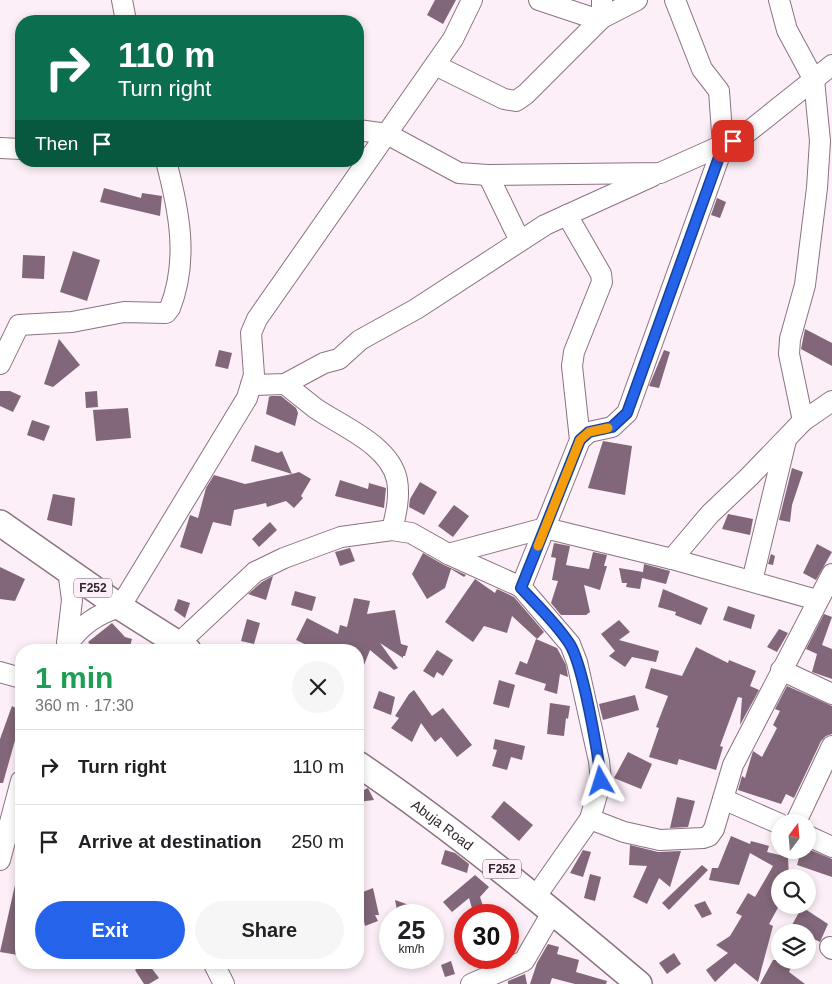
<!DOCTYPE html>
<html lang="en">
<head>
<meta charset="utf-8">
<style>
	body { margin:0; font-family:Arial,sans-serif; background:#f6f6f6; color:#202124; height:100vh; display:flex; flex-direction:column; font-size:19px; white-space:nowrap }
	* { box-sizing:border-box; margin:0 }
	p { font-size:16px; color:#757577 }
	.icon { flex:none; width:28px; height:28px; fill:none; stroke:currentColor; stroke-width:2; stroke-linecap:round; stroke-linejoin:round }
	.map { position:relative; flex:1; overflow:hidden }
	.sheet { position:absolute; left:15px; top:644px; width:349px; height:325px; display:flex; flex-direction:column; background:#fff; border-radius:20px; box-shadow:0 2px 8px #0003 }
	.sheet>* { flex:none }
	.guide { position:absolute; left:15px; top:15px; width:349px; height:152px; border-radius:20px; box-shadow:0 2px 8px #0003; background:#0b6e4f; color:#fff; overflow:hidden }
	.needle { width:32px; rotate:16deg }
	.buttons { position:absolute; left:771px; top:814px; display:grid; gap:10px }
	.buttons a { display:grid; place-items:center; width:45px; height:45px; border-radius:50%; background:#fff; box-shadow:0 2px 8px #0003; font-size:25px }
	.speed { position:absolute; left:379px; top:904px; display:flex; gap:10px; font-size:25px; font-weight:700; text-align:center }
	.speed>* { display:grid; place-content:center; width:65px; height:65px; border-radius:50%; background:#fff; box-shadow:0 2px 8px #0003; line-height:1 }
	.speed small { font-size:12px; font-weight:400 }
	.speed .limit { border:8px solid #d22; background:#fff; color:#111 }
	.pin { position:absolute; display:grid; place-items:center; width:42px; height:42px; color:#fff; margin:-21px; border-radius:10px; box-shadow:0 2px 8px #0006 }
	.me { position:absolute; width:55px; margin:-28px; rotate:354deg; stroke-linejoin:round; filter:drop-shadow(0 0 4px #0008) }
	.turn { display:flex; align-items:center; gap:18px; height:105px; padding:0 20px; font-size:22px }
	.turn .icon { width:65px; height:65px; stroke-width:2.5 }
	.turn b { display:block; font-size:35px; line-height:42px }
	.then { display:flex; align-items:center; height:48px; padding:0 20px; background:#0003; gap:10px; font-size:19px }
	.round { display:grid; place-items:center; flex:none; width:52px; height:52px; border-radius:26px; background:#f6f6f6 }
	.headline { display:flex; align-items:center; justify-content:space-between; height:85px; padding:0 20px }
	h1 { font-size:30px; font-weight:800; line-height:38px; color:#1e9e55 }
	.button { display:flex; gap:10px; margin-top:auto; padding:10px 20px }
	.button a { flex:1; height:58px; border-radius:30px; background:#2563eb; color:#fff; font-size:20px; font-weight:800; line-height:58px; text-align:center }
	.button a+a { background:#f6f6f6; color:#202124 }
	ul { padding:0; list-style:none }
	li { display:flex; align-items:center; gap:15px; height:75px; padding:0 20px; border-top:1px solid #e0e0e0 }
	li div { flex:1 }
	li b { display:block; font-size:19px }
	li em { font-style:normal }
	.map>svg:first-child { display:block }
	.building { fill:#816779 }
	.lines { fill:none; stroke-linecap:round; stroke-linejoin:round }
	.minor-casing { stroke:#8c7183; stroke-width:22 }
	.major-casing { stroke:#8c7183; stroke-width:28 }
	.minor { stroke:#fff; stroke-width:20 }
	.major { stroke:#fff; stroke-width:25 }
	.route-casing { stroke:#184099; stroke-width:12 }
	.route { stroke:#2563eb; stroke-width:9 }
	.slow { stroke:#f59e0b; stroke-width:9 }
	.labels { text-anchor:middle; stroke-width:5; stroke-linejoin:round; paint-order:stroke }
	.shield { fill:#fceff7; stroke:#6d626a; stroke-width:1 }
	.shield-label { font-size:12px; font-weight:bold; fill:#30252d }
	.street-label { font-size:14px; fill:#30252d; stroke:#fceff7 }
</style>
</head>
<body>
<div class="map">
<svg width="832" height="984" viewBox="0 0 832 984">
	<rect width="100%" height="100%" fill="#fceff7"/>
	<g class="building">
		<polygon points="435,0 456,0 443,24 427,15"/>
		<polygon points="104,188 141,198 142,193 162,196 160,216 100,202"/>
		<polygon points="717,198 726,202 720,218 711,215"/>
		<polygon points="73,251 100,260 87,301 60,292"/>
		<polygon points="23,255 45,256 44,279 22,278"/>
		<polygon points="805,329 832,343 832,366 801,349"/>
		<polygon points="59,339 80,365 53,387 44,384"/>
		<polygon points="219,350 232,353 228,369 215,366"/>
		<polygon points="664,350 670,352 659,388 649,386"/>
		<polygon points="0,391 10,391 21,396 13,412 0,406"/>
		<polygon points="97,391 98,407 86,408 85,392"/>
		<polygon points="271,396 281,396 296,408 298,413 295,426 266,414 269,397"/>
		<polygon points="128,408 131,438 96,441 93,410"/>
		<polygon points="32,420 50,426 44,441 27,435"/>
		<polygon points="603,441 632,446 625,495 588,488"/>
		<polygon points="255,445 278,453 282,451 292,474 299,472 311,479 301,496 303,498 294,508 286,501 267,507 266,503 234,510 231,526 213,522 202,554 180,547 190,515 198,518 206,488 214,475 245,484 292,474 251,461"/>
		<polygon points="792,468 803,472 792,505 790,522 779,520"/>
		<polygon points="340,480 368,489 369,483 386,488 384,508 335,496"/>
		<polygon points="420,482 437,492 424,515 409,507 410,499"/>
		<polygon points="53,494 75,498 72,526 47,520"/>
		<polygon points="454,505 469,516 453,537 438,526"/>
		<polygon points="728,514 753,519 750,535 722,529"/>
		<polygon points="270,522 277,530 259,547 252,539"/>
		<polygon points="554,543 570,546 566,565 589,569 593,552 607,555 604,566 607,566 600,590 584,585 590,612 586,615 561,615 551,603 558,581 552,580 556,558 551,557"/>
		<polygon points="817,544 832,552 816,580 803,573"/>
		<polygon points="350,548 355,561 340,566 335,552"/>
		<polygon points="423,553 444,565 466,575 464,577 451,569 445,588 427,599 412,574"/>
		<polygon points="771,554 775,556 773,565 768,564"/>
		<polygon points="644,564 670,571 666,584 642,578 640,589 626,587 627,583 622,583 619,568 643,572"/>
		<polygon points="0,567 25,579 15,601 0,599"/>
		<polygon points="273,576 266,600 248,594 262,582"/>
		<polygon points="475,579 495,593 497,589 514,597 544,632 537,639 512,616 507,633 484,626 473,642 445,622"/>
		<polygon points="663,589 708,608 701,625 675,615 676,612 658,607"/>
		<polygon points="295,591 316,597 312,611 291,605"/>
		<polygon points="354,598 370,601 367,614 395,610 401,644 408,646 405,656 403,656 403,658 380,643 398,668 394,670 370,650 358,680 358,650 317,650 296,640 307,618 338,634 340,625 347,627"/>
		<polygon points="178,599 190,603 185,618 174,610"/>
		<polygon points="728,606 755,615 751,629 723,620"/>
		<polygon points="824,614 832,617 822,645 832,649 832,679 812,672 817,654 806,649"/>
		<polygon points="247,619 260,623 254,644 241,641"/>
		<polygon points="619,620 630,632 619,640 659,651 656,662 632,657 625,667 609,656 615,651 601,634"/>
		<polygon points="112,623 125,637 132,639 129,650 95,650 88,642"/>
		<polygon points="779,629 788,633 777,652 767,647"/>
		<polygon points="536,639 557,648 566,665 568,677 560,674 557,694 544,690 546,684 515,674 520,661 527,664"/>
		<polygon points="696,647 728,663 729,660 756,671 750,686 759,690 740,725 742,698 738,697 720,746 723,747 716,770 679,759 677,765 649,757 659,728 656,727 668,696 645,688 651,668 682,676"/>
		<polygon points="437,650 453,660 443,676 437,672 434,678 423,671"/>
		<polygon points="499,680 515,685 509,708 493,704"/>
		<polygon points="787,686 832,706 832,734 826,736 821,741 794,798 786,794 781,804 738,790 742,776 745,778 753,751 762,757 777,728 773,725 780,711 775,709"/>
		<polygon points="414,690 432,716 443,708 472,745 457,757 441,737 435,742 421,723 412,742 391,728 399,718 395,716 409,694"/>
		<polygon points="379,691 395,697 391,715 373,708"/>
		<polygon points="635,695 639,710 603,720 599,704"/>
		<polygon points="550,703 570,706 568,719 566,718 564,736 547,734"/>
		<polygon points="12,706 21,711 21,719 3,783 0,783 0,739"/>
		<polygon points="495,739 525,746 522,760 511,757 507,770 492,766 497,750 493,749"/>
		<polygon points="628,752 652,764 641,789 614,778"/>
		<polygon points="368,788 374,800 358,802 358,793"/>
		<polygon points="677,797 695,801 688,827 670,828"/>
		<polygon points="504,801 533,825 519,841 491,817"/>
		<polygon points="731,836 750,844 751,841 769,846 767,852 788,857 789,878 780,878 780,904 769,924 773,926 758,982 735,963 715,982 706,970 728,953 716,945 730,936 742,916 736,913 748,893 755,897 773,866 750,853 739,885 709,880 712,868 718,868"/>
		<polygon points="630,845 658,852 681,851 670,887 659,878 647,904 633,897 647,866 629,865"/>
		<polygon points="808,849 832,859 832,877 797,865 801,850"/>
		<polygon points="445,850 455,853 469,864 467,873 441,864"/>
		<polygon points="583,850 591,852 583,877 570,873"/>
		<polygon points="702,865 708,870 669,910 662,903"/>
		<polygon points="590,874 601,877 595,901 584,898"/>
		<polygon points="475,875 489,887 480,897 486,915 474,915 469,898 452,912 443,902"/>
		<polygon points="17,876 21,877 21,939 18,955 0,952"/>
		<polygon points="373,888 379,915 375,915 378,921 365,926 358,894"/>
		<polygon points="395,900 409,905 411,915 398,915"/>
		<polygon points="705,901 712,914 702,918 694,905"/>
		<polygon points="802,907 828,924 820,942 808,936 808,932 788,932"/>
		<polygon points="548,944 559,947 557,954 579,960 576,972 607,981 606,984 575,984 552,978 550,984 530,984 537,963"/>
		<polygon points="674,953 681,964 667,974 659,963"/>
		<polygon points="773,960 794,960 789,972 805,984 760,984"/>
		<polygon points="451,961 455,974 445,977 441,965"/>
		<polygon points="147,962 159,978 149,984 144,984 135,970"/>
		<polygon points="525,974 527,984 508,984 508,981"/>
	</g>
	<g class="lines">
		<defs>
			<g id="minor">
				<polyline points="122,0 126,21"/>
				<polyline points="539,0 590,17 602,18 637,0"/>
				<polyline points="779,0 787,30 814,80 820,141 817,188 805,285 790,339 789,354 803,421"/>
				<polyline points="435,65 504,99 516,101 526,94 602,18 602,0"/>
				<polyline points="358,130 387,134 459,173 488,175 660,173 743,136 832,65"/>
				<polyline points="0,148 21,149"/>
				<polyline points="488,175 520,241"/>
				<path d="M0 364 19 325 72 322 124 312 166 313 170 308C189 260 179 210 166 161"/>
				<path d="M285 384C295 392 305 400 315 408 341 426 390 445 397 480 400 497 396 514 392 530"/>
				<polyline points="251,385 285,384 324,363 339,359 360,340 416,309 545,225 653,176"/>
				<polyline points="580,440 589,432 612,427 627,413 723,146 719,91 702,69 675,0"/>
				<polyline points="448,554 545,528 672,559 817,600"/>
				<polyline points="672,559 710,514 749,477 803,421 832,401"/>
				<polyline points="752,581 786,440"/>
				<polyline points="521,587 580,440 572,366 574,352 602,282 601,274 567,215"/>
				<polyline points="67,643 72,600 68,570"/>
				<polyline points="178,644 255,572 284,558 341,537 392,530 411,533 450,555 521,587 570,644 577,662 599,761 601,781 590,819 536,896"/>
				<path d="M67 645C81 625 97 614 120 607L247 398 254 375 251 333 257 319 453 39 472 0"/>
				<polyline points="781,670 832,694"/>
				<polyline points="0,672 21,678"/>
				<polyline points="723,799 780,824"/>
				<polyline points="590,819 624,832 660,840 703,838 709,836 714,829 733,765 832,574"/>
				<polyline points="796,822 832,746"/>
				<polyline points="808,836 832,847"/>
				<polyline points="0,860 21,781"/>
				<polyline points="830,947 832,949"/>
				<polyline points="213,962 224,984"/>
				<polyline points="471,984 524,961 553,911"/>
			</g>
			<g id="major">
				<polyline points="0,523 120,607 188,650"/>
				<path id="s1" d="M358 764C456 831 548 907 639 984"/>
			</g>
		</defs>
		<use href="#minor" class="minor-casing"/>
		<use href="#major" class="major-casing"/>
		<use href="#minor" class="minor"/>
		<use href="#major" class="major"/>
	</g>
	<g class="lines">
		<defs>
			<path id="route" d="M601 781C598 754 583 663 569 643 556 623 537 605 521 588L580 440 589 432 612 427 627 413 723 146 733 141"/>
		</defs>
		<use href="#route" class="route-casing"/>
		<use href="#route" class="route"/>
		<polyline class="slow" points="538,546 580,440 589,432 608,428"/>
	</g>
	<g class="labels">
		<g class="shield">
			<rect x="74" y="578.5" width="38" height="19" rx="4"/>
			<rect x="483" y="859.5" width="38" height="19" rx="4"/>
		</g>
		<g class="shield-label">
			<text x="93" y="592">F252</text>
			<text x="502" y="873">F252</text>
		</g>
		<g class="street-label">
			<text dy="5" stroke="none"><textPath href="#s1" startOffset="104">Abuja Road</textPath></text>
		</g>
	</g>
</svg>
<div class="buttons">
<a><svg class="needle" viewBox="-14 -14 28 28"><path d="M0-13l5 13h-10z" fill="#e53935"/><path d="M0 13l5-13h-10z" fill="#757577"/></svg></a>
<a><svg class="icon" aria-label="search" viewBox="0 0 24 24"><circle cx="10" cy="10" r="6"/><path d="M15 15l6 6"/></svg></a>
<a><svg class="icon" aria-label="layers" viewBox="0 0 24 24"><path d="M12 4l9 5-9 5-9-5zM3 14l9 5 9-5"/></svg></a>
</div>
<div class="speed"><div>25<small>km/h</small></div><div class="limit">30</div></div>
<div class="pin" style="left:733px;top:141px;background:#d93025"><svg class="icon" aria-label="arrive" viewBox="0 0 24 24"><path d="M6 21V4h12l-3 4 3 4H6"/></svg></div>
<svg class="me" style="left:601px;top:781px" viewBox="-20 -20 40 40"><path d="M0-17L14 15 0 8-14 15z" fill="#2563eb" stroke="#fff" stroke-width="4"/></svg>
<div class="guide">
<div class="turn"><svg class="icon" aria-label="right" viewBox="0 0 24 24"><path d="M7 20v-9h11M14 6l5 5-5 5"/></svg><div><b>110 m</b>Turn right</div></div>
<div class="then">Then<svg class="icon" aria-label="arrive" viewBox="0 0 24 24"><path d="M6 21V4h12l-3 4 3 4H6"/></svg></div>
</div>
<section class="sheet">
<div class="headline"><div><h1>1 min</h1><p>360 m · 17:30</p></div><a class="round"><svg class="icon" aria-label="close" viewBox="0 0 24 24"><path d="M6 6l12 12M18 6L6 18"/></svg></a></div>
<ul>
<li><svg class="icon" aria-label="right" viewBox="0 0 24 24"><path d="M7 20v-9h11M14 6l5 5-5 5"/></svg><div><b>Turn right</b></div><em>110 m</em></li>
<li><svg class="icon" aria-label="arrive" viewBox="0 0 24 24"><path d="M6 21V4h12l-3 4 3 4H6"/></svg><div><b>Arrive at destination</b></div><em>250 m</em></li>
</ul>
<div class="button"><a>Exit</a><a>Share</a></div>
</section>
</div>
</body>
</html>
